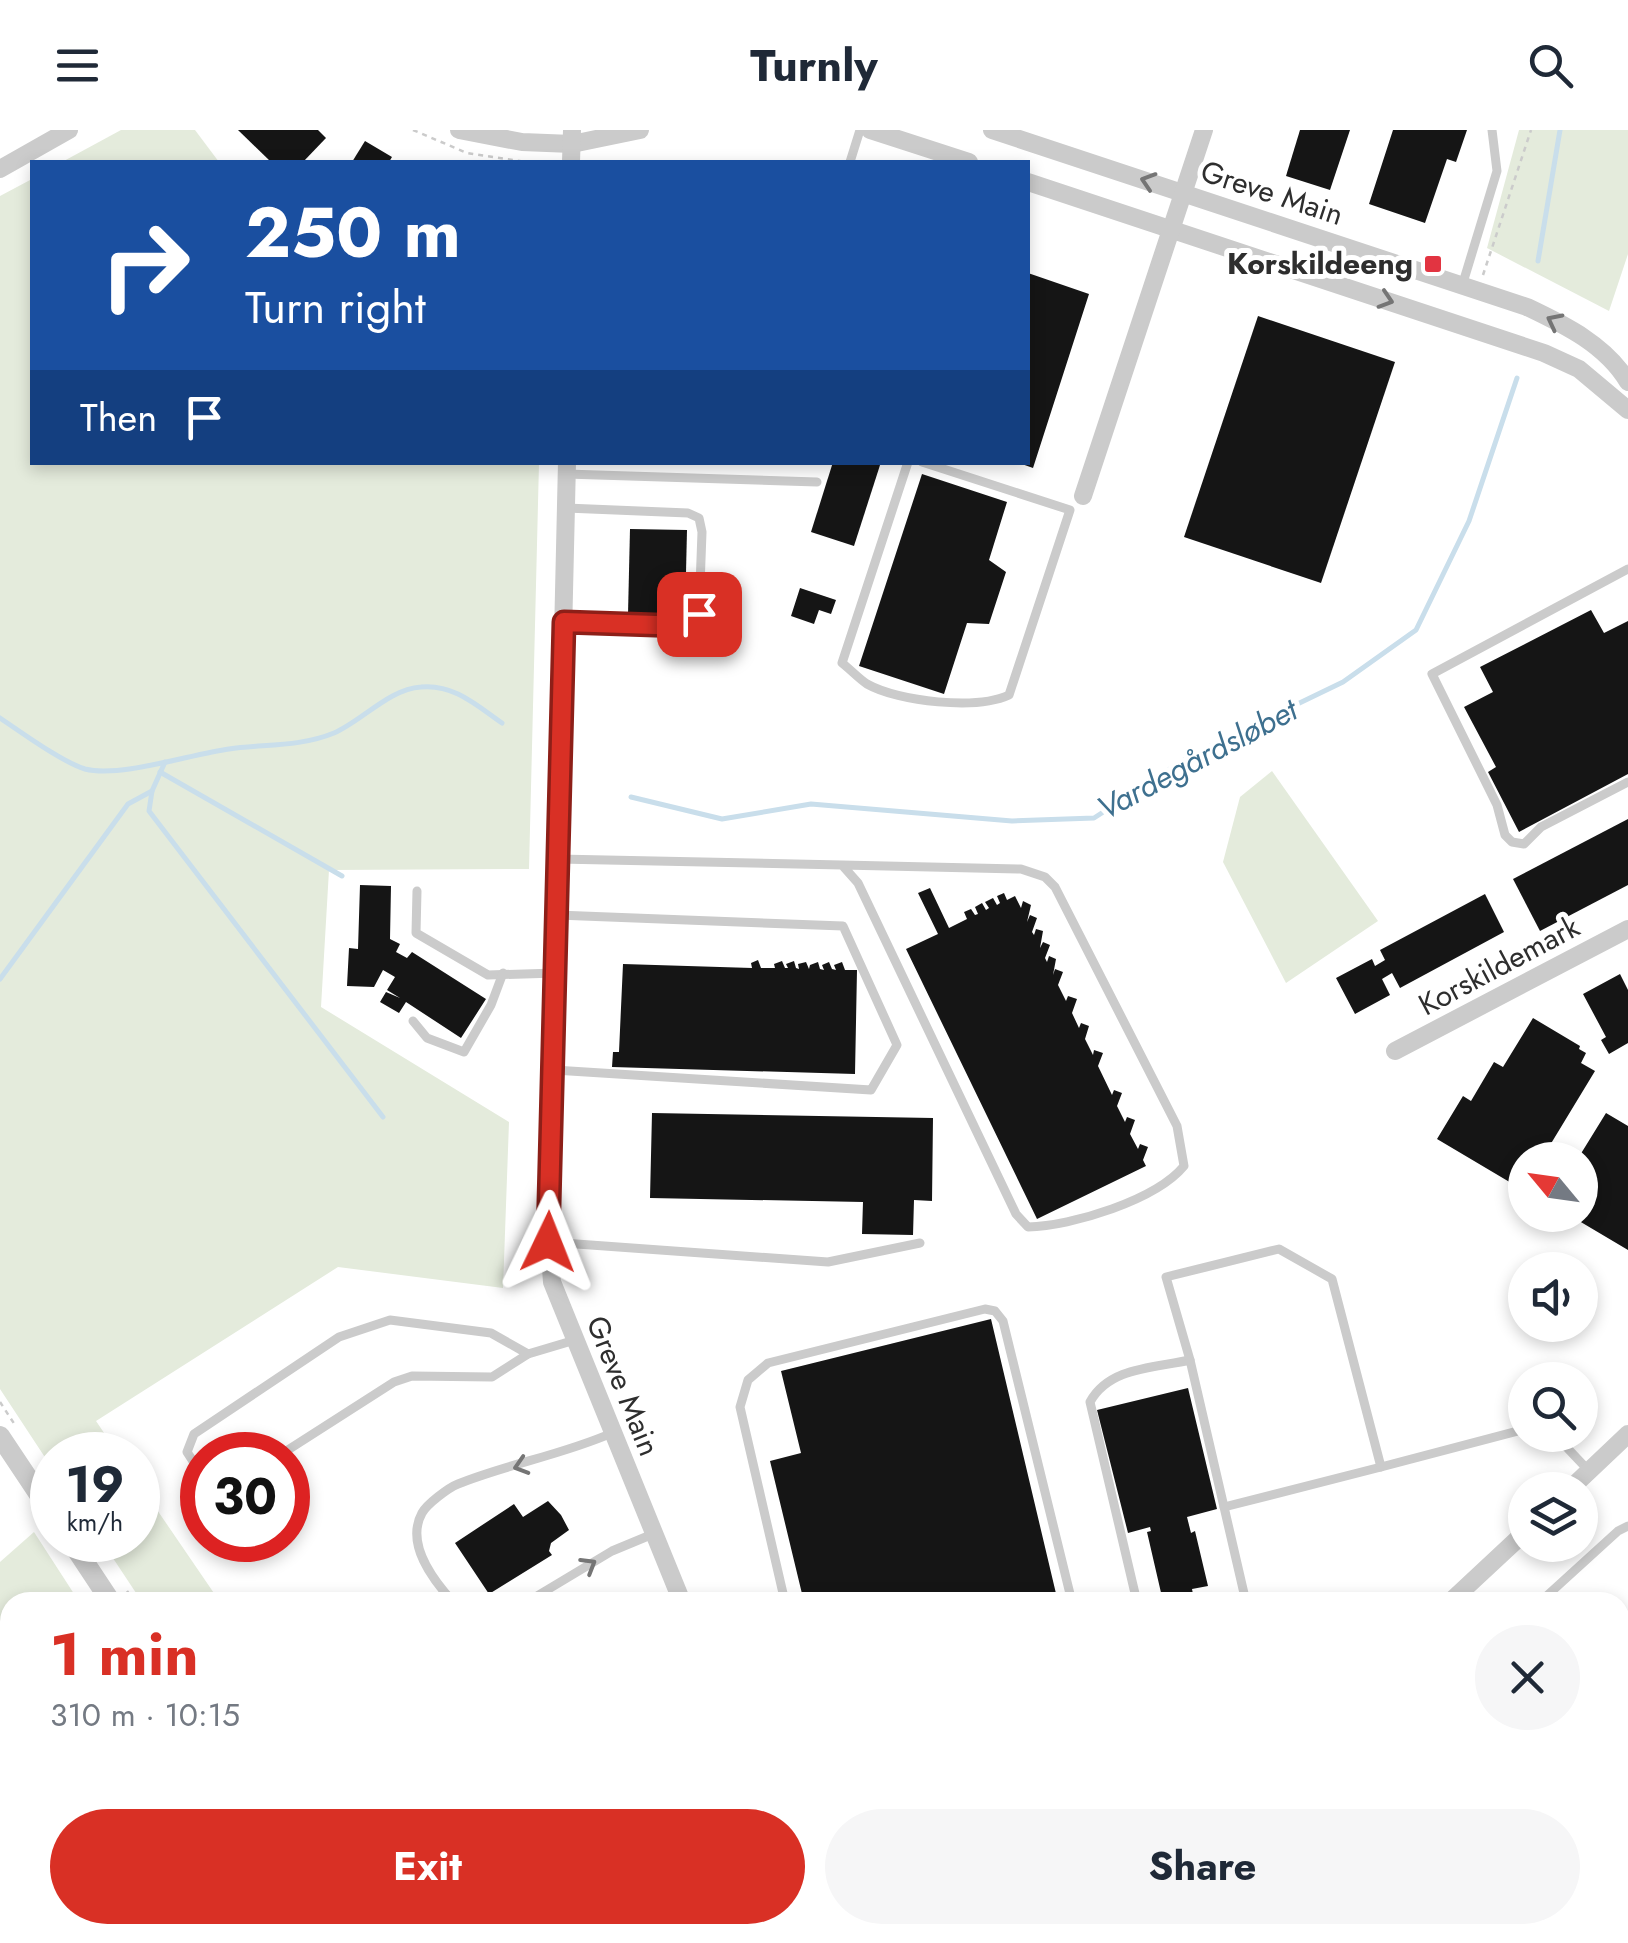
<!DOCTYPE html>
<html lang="en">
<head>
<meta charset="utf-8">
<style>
	body { margin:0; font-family:Jost,sans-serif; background:#f6f6f7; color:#1f2937; height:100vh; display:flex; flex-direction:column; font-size:38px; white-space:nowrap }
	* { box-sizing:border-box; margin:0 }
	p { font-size:32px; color:#747a83 }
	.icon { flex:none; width:55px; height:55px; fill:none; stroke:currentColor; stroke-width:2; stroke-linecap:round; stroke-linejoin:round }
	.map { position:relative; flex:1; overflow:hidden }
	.sheet { position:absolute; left:0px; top:1462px; width:1630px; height:352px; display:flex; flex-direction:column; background:#fff; border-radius:30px 30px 0 0; box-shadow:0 5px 15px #0003 }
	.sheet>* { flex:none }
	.banner { position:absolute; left:30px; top:30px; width:1000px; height:305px; border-radius:0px; box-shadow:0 5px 15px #0003; background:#1a4fa0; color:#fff; overflow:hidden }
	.needle { width:65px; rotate:299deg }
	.buttons { position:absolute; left:1508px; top:1012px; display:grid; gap:20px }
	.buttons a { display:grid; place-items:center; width:90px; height:90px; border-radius:50%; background:#fff; box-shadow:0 5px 15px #0003; font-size:50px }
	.speed { position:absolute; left:30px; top:1302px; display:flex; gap:20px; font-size:50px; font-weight:700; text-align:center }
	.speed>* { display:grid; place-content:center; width:130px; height:130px; border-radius:50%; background:#fff; box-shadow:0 5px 15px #0003; line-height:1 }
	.speed small { font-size:25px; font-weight:400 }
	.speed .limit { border:15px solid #d22; background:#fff; color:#111 }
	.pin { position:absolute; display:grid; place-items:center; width:85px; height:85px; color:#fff; margin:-42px; border-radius:20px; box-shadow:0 5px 15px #0006 }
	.me { position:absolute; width:110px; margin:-55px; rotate:2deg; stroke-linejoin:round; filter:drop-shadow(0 0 8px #0008) }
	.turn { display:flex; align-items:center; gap:35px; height:210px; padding:0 50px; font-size:45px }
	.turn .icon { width:130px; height:130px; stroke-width:2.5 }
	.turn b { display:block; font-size:70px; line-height:85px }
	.then { display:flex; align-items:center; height:95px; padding:0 50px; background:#0003; gap:20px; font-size:38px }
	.round { display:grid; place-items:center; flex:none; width:105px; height:105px; border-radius:52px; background:#f6f6f7 }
	.headline { display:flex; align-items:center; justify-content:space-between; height:170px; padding:0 50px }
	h1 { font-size:60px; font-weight:700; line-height:75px; color:#d93025 }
	.primary-button { display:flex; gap:20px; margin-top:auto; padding:20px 50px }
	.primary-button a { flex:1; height:115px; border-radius:60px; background:#d93025; color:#fff; font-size:40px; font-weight:700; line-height:115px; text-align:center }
	.primary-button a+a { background:#f6f6f7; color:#1f2937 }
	header { display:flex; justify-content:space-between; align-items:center; height:130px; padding:0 50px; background:#fff; font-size:45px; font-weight:700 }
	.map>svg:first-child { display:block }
	.green { fill:#e4ebdc }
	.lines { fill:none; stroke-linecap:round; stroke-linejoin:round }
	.stream { stroke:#c9deeb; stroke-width:5 }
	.building { fill:#151515 }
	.path { stroke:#cbcbcb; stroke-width:2.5; stroke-dasharray:5 5; stroke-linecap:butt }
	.service { stroke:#cbcbcb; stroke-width:9 }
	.minor { stroke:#cbcbcb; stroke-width:18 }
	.tertiary { stroke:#cbcbcb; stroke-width:20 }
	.oneway { stroke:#757575 }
	.route-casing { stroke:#8d1f18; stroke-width:25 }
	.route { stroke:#d93025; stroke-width:18 }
	.poi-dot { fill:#e23441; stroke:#fff; stroke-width:4 }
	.labels { text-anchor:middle; stroke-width:10; stroke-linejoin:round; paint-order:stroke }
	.street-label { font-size:30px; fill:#2e2e2e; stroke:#fff }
	.poi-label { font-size:30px; font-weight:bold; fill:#2e2e2e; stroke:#fff; text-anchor:end }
	.water-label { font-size:32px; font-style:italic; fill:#3e708f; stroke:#fff }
</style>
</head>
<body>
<header><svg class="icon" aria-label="menu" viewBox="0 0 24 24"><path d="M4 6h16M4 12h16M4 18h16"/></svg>Turnly<svg class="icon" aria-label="search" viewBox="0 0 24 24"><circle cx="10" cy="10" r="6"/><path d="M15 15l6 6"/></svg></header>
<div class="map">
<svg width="1628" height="1813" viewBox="0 0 1628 1813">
	<rect width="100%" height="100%" fill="#fff"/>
	<g class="green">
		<polygon points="121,0 195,0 219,32 62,32"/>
		<polygon points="1519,0 1628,0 1628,124 1609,181 1487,118"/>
		<polygon points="32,49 32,332 539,333 529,739 329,740 321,877 509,992 503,1158 338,1137 96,1291 119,1325 52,1325 52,1338 0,1259 0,66"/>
		<polygon points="1272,641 1378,791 1286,853 1223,732 1240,667"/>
		<polygon points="138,1352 220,1472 142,1472 101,1410 138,1410"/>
		<polygon points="34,1402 78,1470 10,1472 10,1524 0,1532 0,1432"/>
		<polygon points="1620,1782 1628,1783 1628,1813 1337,1813 1358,1805 1620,1805"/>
		<polygon points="363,1805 450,1805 455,1813 369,1813"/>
		<polygon points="835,1805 1224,1805 1226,1813 838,1813"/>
	</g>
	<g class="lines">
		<g class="stream">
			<polyline points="1538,131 1560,0"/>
			<path d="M0 588C21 602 62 632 85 639 121 648 191 624 229 619 264 614 300 617 334 603 362 591 389 559 421 557 454 554 476 575 502 593"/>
			<polyline points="165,632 152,661 149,681 383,987"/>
			<polyline points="160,642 342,746"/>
			<polyline points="631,667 722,689 811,674 1012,691 1094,688 1190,626 1343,552 1416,500 1469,391 1517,248"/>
			<polyline points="0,849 128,674 152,661"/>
		</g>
	</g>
	<g class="building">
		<polygon points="238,0 318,0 326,8 303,32 271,32"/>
		<polygon points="1300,0 1350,0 1330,60 1286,46"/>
		<polygon points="1393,0 1467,0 1456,32 1447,29 1425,93 1369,74"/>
		<polygon points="365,11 392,27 389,32 352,32"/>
		<polygon points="1028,143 1089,164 1033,338 1019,333 1028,332"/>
		<polygon points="1258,186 1395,232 1321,453 1184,407"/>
		<polygon points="833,332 881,332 854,416 811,402"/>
		<polygon points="922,344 1007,372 989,430 1006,442 989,494 967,493 944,564 859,536"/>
		<polygon points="630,399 687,400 685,485 628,484"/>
		<polygon points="800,458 836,470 831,484 819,480 814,494 791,486"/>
		<polygon points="1591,480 1604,503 1628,491 1628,644 1519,702 1488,642 1496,637 1464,577 1493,562 1480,537"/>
		<polygon points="1628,689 1628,755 1540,801 1513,749"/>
		<polygon points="360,755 391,756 390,809 400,814 396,822 407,828 412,822 486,869 461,908 406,872 399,883 380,872 386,862 400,868 387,860 395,847 383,840 374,857 347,856 349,818 358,819"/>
		<polygon points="930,758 949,798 967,789 964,782 971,779 975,785 978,784 975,777 982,773 986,780 989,778 985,772 993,768 997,775 1000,773 997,766 1004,763 1007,770 1015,766 1021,778 1023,771 1031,775 1027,792 1030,785 1037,788 1032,802 1034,805 1036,799 1043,801 1040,818 1043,812 1050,815 1045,828 1047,832 1049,826 1056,829 1053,845 1055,839 1063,842 1058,855 1066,871 1068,866 1077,869 1072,883 1079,898 1081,893 1089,896 1085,909 1093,925 1094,920 1103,923 1098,936 1112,965 1114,960 1122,963 1117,976 1125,992 1127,987 1135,990 1130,1004 1138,1019 1140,1014 1148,1017 1143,1030 1146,1036 1037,1089 906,819 938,804 918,763"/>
		<polygon points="1485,764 1504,802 1400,858 1392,843 1382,849 1390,865 1355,884 1336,848 1372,829 1375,836 1385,830 1380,820"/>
		<polygon points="758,830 761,838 775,838 774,834 782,831 785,838 788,838 786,834 794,831 796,838 799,839 798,834 806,832 809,839 810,835 818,832 820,839 824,840 822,835 829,832 832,839 836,840 834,835 842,832 845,840 857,840 855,944 612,937 613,922 619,922 623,834 752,838 751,833"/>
		<polygon points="1620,844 1628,860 1628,913 1609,924 1601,910 1606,907 1583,864"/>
		<polygon points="1533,888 1580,916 1579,919 1586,923 1581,933 1595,941 1541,1030 1525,1030 1523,1060 1437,1009 1463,966 1471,971 1494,932 1503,937"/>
		<polygon points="652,983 933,988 932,1071 914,1070 913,1105 862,1104 863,1072 650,1068"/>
		<polygon points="1606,983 1628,996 1628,1120 1569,1085 1580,1085 1580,1030 1577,1030"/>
		<polygon points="991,1189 1058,1472 804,1472 770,1331 801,1323 781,1241"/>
		<polygon points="1188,1258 1217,1379 1187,1387 1191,1403 1195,1401 1208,1456 1192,1459 1193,1464 1182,1467 1180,1462 1162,1467 1147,1402 1151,1401 1150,1397 1128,1403 1097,1280"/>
		<polygon points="548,1371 561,1385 569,1400 551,1413 549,1421 552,1425 489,1464 455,1413 514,1374 523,1387"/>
		<polygon points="1628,1490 1628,1706 1620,1709 1620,1493"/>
	</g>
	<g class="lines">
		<g class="path">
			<polyline points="413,0 467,23 526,32"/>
			<polyline points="1483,145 1531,0"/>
			<polyline points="0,1272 15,1295"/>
			<polyline points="127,1461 135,1472"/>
			<polyline points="357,1805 363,1813"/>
		</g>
		<g class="service">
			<polyline points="850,32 860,0"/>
			<polyline points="1462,156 1497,41 1492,0"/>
			<path d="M908 332 842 533C850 539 858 548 867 554 899 572 977 580 1009 565L1070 380 922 332"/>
			<polyline points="566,344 817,352"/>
			<polyline points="1628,439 1432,544 1497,675 1505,705 1512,712 1524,714 1541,697 1628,652"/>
			<polyline points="564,492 686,496 696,493 699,484 702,402 699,388 688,383 566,378"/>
			<path d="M558 729 842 735 858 753 1016 1084 1028 1097C1072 1096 1156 1070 1184 1036L1177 996 1055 757 1045 747 1021 739 842 735"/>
			<polyline points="417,761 416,803 488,845 556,843"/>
			<polyline points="413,891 427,908 464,922 491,875 503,843"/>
			<polyline points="554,940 871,960 897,915 843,796 557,785"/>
			<polyline points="549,1112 828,1132 920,1113"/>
			<polyline points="1555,1305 1589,1341"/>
			<polyline points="280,1325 394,1252 412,1246 492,1247 528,1224 575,1210"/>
			<polyline points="202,1345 187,1322 194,1304 339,1207 390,1190 491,1203 528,1224"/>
			<polyline points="1224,1377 1381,1337"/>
			<path d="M453 1472C433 1450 405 1414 422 1383 427 1374 448 1358 458 1354 507 1334 562 1325 612 1303"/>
			<polyline points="527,1472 612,1421 653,1404"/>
			<polyline points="785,1472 740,1277 748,1250 768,1233 985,1179 995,1181 1003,1191 1072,1472"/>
			<path d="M1137 1472 1090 1272C1109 1237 1154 1238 1190 1230"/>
			<polyline points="1246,1472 1190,1230 1166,1147 1279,1119 1332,1149 1381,1337 1525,1299"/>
			<polyline points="1540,1472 1618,1401 1628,1396"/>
			<polyline points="1620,1717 1628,1714"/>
			<polyline points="1275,1805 1275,1806"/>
		</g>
		<g class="minor">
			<polyline points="459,0 522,12 572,14 640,0"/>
			<polyline points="870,0 969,32"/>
			<path d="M992 0 1527 177C1565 195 1606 215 1628 252"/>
			<polyline points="571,32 572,0"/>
			<polyline points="0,39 69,0"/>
			<polyline points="1028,52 1544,223 1579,239 1628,280"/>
			<polyline points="567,332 549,1112 552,1152 682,1472"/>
			<polyline points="1083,366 1204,0"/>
			<polyline points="1395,921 1628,799"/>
			<polyline points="1569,1360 1628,1304"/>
			<polyline points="1450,1472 1525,1402"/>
		</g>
		<g class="tertiary">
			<polyline points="0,1306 52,1384"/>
			<polyline points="70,1410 111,1472"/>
			<polyline points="333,1805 339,1813"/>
		</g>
	</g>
	<defs><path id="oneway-chevron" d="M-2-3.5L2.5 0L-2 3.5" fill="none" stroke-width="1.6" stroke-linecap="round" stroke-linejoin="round" transform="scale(2.5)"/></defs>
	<g class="oneway">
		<use href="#oneway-chevron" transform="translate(1148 51) rotate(-162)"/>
		<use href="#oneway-chevron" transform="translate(1386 170) rotate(18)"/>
		<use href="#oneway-chevron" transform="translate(1554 191) rotate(-153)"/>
		<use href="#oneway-chevron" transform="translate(521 1336) rotate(163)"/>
		<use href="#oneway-chevron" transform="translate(589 1435) rotate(-31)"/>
	</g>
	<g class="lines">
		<defs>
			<polyline id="route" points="548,1112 564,492 686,496 696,493 699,484"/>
		</defs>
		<use href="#route" class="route-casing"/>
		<use href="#route" class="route"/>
	</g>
	<rect class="poi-dot" x="1423" y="124" width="20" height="20" rx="5"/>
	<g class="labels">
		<g class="street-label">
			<text transform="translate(1272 63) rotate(18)" y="10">Greve Main</text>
			<text transform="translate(1499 836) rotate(-28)" y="10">Korskildemark</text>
			<text transform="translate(623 1256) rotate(68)" y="10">Greve Main</text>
		</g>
		<g class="poi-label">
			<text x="1413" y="144">Korskildeeng</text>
		</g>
		<g class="water-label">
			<text transform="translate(1197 629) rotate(-28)" y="11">Vardegårdsløbet</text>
		</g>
	</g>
</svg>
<div class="buttons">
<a><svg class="needle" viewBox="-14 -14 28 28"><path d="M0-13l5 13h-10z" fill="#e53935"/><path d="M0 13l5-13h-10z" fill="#747a83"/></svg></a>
<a><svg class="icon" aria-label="sound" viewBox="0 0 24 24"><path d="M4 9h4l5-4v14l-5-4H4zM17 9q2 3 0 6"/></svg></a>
<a><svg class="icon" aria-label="search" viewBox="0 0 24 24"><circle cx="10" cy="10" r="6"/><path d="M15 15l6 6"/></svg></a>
<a><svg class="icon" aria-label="layers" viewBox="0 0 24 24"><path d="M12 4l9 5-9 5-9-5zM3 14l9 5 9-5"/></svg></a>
</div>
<div class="speed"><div>19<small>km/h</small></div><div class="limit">30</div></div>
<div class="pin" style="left:699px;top:484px;background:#d93025"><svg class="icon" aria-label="arrive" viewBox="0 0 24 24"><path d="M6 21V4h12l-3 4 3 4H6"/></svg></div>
<svg class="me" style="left:548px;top:1112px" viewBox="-20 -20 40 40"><path d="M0-17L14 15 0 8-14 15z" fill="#d93025" stroke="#fff" stroke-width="4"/></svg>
<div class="banner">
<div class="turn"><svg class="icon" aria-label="right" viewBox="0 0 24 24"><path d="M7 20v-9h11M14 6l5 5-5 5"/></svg><div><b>250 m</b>Turn right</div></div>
<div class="then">Then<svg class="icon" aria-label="arrive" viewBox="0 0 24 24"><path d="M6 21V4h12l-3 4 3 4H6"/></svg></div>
</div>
<section class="sheet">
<div class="headline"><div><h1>1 min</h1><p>310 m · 10:15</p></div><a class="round"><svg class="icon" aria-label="close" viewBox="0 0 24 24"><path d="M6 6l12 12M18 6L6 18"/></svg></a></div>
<div class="primary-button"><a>Exit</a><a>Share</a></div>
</section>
</div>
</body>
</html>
